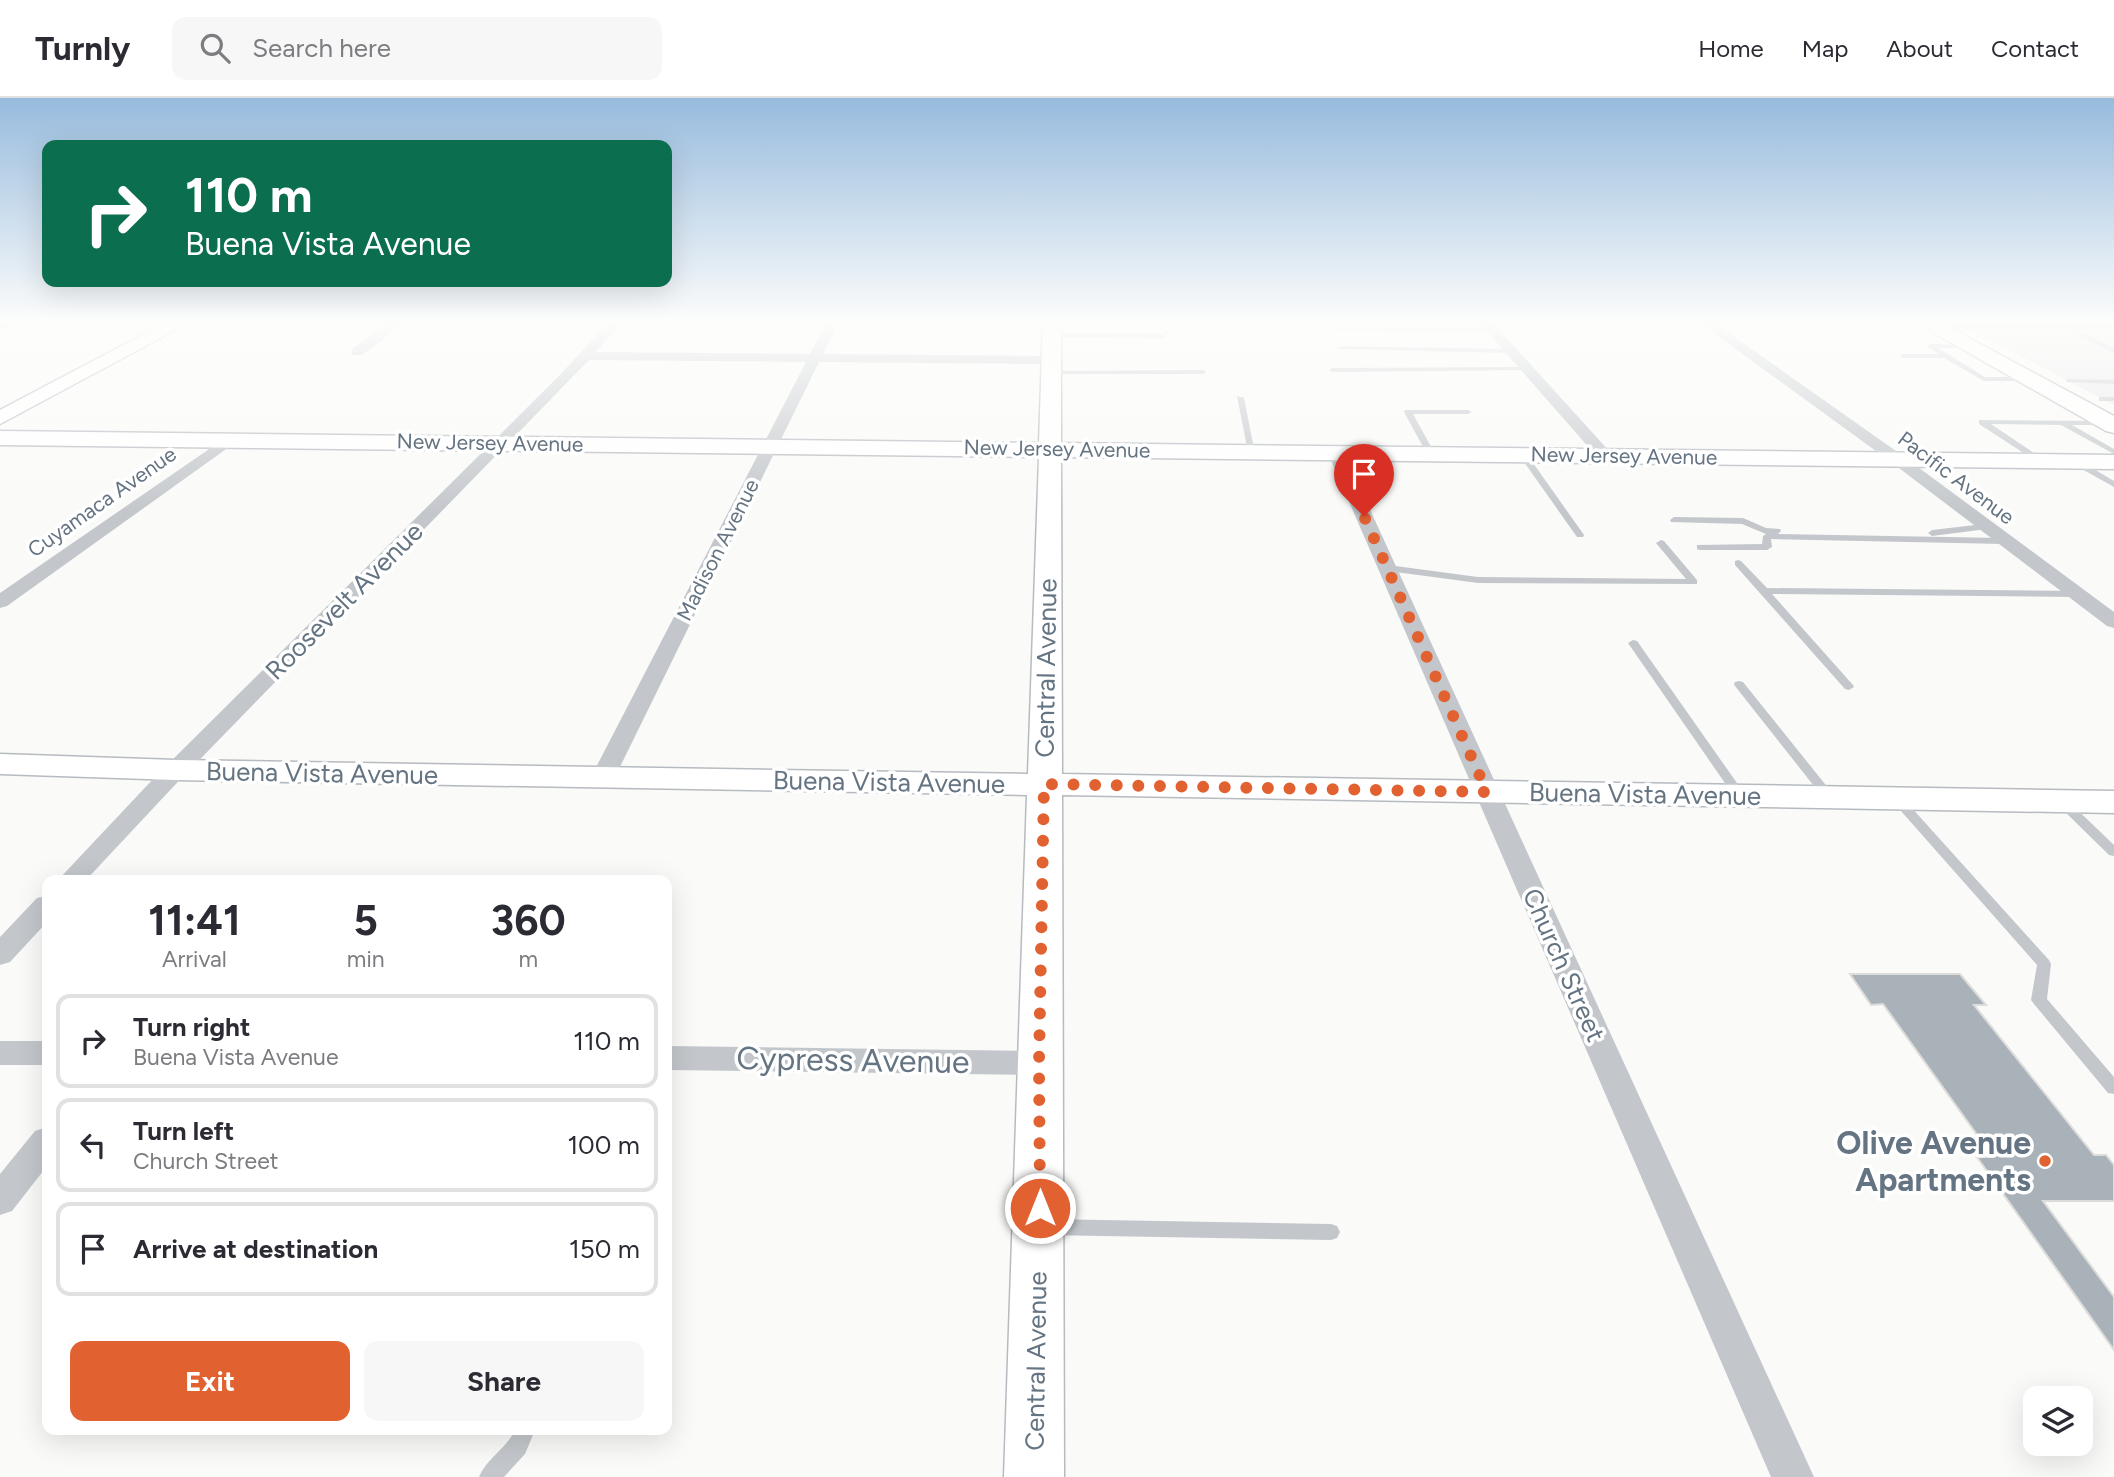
<!DOCTYPE html>
<html lang="en">
<head>
<meta charset="utf-8">
<style>
	body { margin:0; font-family:Figtree,sans-serif; background:#f7f7f7; color:#2b2b33; height:100vh; display:flex; flex-direction:column; font-size:26px; white-space:nowrap }
	* { box-sizing:border-box; margin:0 }
	p { font-size:23px; color:#7c7c81 }
	.icon { flex:none; width:38px; height:38px; fill:none; stroke:currentColor; stroke-width:2; stroke-linecap:round; stroke-linejoin:round }
	.map { position:relative; flex:1; overflow:hidden }
	.sheet { position:absolute; left:42px; top:777px; width:630px; height:560px; display:flex; flex-direction:column; background:#fff; border-radius:14px; box-shadow:0 7px 28px #0002 }
	.sheet>* { flex:none }
	.top-card { position:absolute; left:42px; top:42px; width:630px; height:147px; border-radius:14px; box-shadow:0 7px 28px #0002; background:#0b6e4f; color:#fff; overflow:hidden }
	.controls { position:absolute; left:2023px; top:1288px; display:grid; gap:14px }
	.controls a { display:grid; place-items:center; width:70px; height:70px; border-radius:14px; background:#fff; box-shadow:0 7px 28px #0002; font-size:35px }
	.pin { position:absolute; display:grid; place-items:center; width:60px; height:60px; color:#fff; margin:-72px -30px; border-radius:50% 50% 50% 0; rotate:-45deg; box-shadow:0 0 7px #0007 }
	.pin .icon { rotate:45deg }
	.me { position:absolute; width:77px; margin:-38px; rotate:0deg; stroke-linejoin:round; filter:drop-shadow(0 0 5px #0008) }
	.turn { display:flex; align-items:center; gap:24px; height:147px; padding:0 28px; font-size:32px }
	.turn .icon { width:91px; height:91px; stroke-width:2.5 }
	.turn b { display:block; font-size:49px; line-height:60px }
	.eta { display:flex; justify-content:space-evenly; align-items:center; height:119px; text-align:center }
	.eta b { font-size:42px; font-weight:700; line-height:49px }
	.action { display:flex; gap:14px; margin-top:auto; padding:14px 28px }
	.action a { flex:1; height:80px; border-radius:14px; background:#e16131; color:#fff; font-size:28px; font-weight:700; line-height:80px; text-align:center }
	.action a+a { background:#f7f7f7; color:#2b2b33 }
	ul { padding:0; list-style:none }
	li { display:flex; align-items:center; gap:21px; height:94px; margin:0 14px 10px; padding:0 14px; border:4px solid #e1e1e2; border-radius:14px }
	li div { flex:1 }
	li b { display:block; font-size:26px }
	li em { font-style:normal }
	header { display:flex; align-items:center; gap:42px; box-sizing:border-box; height:98px; padding:0 35px; background:#fff; border-bottom:2px solid #e1e1e2 }
	header strong { font-size:33px }
	nav { display:flex; gap:38px; margin-inline-start:auto; font-size:24px }
	.search { width:490px; height:63px; background:#f7f7f7; display:flex; align-items:center; gap:18px; box-sizing:border-box; padding:0 24px; border-radius:14px; color:#7c7c81; font-size:26px }
	.map>svg:first-child { display:block }
	.built { fill:#e8e9e9 }
	.building { fill:#aab2b9; stroke:#dcdcda; stroke-width:2 }
	.lines { fill:none; stroke-linecap:round; stroke-linejoin:round }
	.secondary-casing { stroke:#b6bbc0; stroke-width:3 }
	.primary-casing { stroke:#b7bbbf; stroke-width:3 }
	.lane { fill:#c3c7cb; fill-rule:evenodd }
	.street { fill:#c3c7cb; fill-rule:evenodd }
	.secondary { fill:#fff; fill-rule:evenodd }
	.primary { fill:#fff; fill-rule:evenodd }
	.route { stroke:#e16131; stroke-width:12; stroke-dasharray:0 21.6 }
	.poi-dot { fill:#e16131; stroke:#fff; stroke-width:2.5 }
	.labels { text-anchor:middle; stroke-width:7; stroke-linejoin:round; paint-order:stroke }
	.far-street-label { font-size:21px; fill:#657482; stroke:#fff }
	.street-label { font-size:26px; fill:#657482; stroke:#fff }
	.near-street-label { font-size:32px; fill:#657482; stroke:#fff }
	.near-poi-label { font-size:32px; font-weight:bold; fill:#657482; stroke:#fff; text-anchor:end }
</style>
</head>
<body>
<header>
<strong>Turnly</strong>
<div class="search"><svg class="icon" aria-label="search" viewBox="0 0 24 24"><circle cx="10" cy="10" r="6"/><path d="M15 15l6 6"/></svg>Search here</div>
<nav><a>Home</a><a>Map</a><a>About</a><a>Contact</a></nav>
</header>
<div class="map">
<svg width="2114" height="1379" viewBox="0 0 2114 1379">
	<rect width="100%" height="100%" fill="#fafaf8"/>
	<polygon class="built" points="1965,229 2114,229 2114,307"/>
	<polygon class="building" points="1850,876 1960,876 1986,907 1974,907 2094,1057 2106,1057 2114,1067 2114,1103 2043,1103 2114,1199 2114,1252 1977,1059 1993,1059 1883,906 1871,907"/>
	<g class="lines">
		<defs>
			<g id="secondary">
				<polygon points="169,223 192,223 0,326 0,312"/>
				<polygon points="1043,223 1061,223 1061,345 2114,357 2114,371 1061,359 1062,676 2114,693 2114,715 1062,697 1064,1379 1004,1379 1027,697 176,682 0,676 0,656 176,662 1028,676 1039,359 0,347 0,333 1039,345"/>
			</g>
			<polygon id="primary" points="1913,223 1937,223 2114,318 2114,335 2106,333"/>
		</defs>
		<use href="#secondary" class="secondary-casing"/>
		<use href="#primary" class="primary-casing"/>
		<g class="lane">
			<polygon points="2064,226 2114,250 2114,255 2062,229"/>
			<polygon points="1310,228 1491,229 1494,231 1491,233 1308,231"/>
			<polygon points="1165,232 1170,233 1165,240 1050,239 1047,237 1050,235 1163,236"/>
			<polygon points="1930,246 1969,247 1969,249 1967,250 1938,250 1985,279 2028,279 2031,281 2028,283 1984,283 1944,260 1903,260 1900,258 1903,256 1939,256 1928,249 1928,247"/>
			<polygon points="1342,248 1510,251 1513,253 1510,255 1340,251 1339,250"/>
			<polygon points="1527,269 1528,270 1525,272 1332,274 1329,272 1332,270"/>
			<polygon points="1050,273 1203,272 1206,274 1203,276 1048,276 1048,274"/>
			<polygon points="2068,281 2114,282 2114,286 2066,284 2066,282"/>
			<polygon points="1237,298 1244,300 1255,356 1248,354"/>
			<rect x="2099" y="299" width="15" height="4"/>
			<polygon points="1405,312 1468,312 1472,314 1468,316 1413,316 1435,356 1431,358 1427,356 1404,314"/>
			<polygon points="1979,322 2111,323 2111,327 2072,327 2114,351 2114,356 2061,327 1991,326 2046,363 2039,365 1979,326"/>
			<polygon points="1520,355 1526,355 1584,437 1583,439 1577,439 1519,357"/>
			<polygon points="2071,361 2077,361 2114,383 2114,389 2071,365"/>
			<polygon points="1674,419 1743,420 1766,430 1780,431 1781,433 1778,436 2003,440 2008,443 2003,446 1771,441 1772,449 1767,452 1700,452 1697,451 1697,447 1762,446 1763,438 1766,436 1742,426 1671,424 1670,422"/>
			<polygon points="1984,426 1987,427 1987,431 1932,438 1928,435 1932,432"/>
			<polygon points="1661,442 1664,443 1697,482 1697,486 1478,485 1388,473 1383,470 1388,467 1478,479 1686,481 1656,445"/>
			<polygon points="1738,462 1741,463 1767,490 2075,493 2080,496 2075,499 1772,496 1853,587 1854,589 1849,592 1845,591 1735,467 1735,463"/>
			<polygon points="1633,542 1637,543 1744,695 1746,698 1744,701 1736,701 1628,545"/>
			<polygon points="1739,583 1743,584 1833,696 1835,699 1833,702 1825,702 1735,588 1734,586 1735,584"/>
			<polygon points="1897,697 1901,698 2049,862 2051,866 2047,901 2114,979 2114,996 2108,995 2034,906 2031,902 2037,867 1893,704 1891,701"/>
			<polygon points="2062,700 2066,701 2114,747 2114,758 2109,757 2058,707 2056,704 2058,701"/>
			<polygon points="1046,1121 1331,1126 1337,1128 1340,1134 1337,1140 1331,1142 1046,1137 1040,1135 1037,1129 1040,1123"/>
			<path d="M515 1332H535L525 1356 504 1379H479C487 1360 507 1350 515 1332Z"/>
		</g>
		<g class="street">
			<polygon points="18,223 16,226 0,233 0,224"/>
			<polygon points="392,223 407,223 362,257 352,257 352,251"/>
			<polygon points="610,223 623,223 596,254 810,256 827,223 839,223 823,256 1050,258 1057,262 1050,266 819,264 615,679 612,684 603,686 594,684 591,679 806,264 589,262 173,689 86,782 58,782 155,679 558,279"/>
			<polygon points="1478,223 1491,223 1611,355 1613,358 1611,361 1599,361"/>
			<polygon points="1697,223 1712,223 1903,358 2114,514 2114,530 2107,528 1891,364"/>
			<polygon points="1925,224 2114,224 2114,232 1929,231 1925,230"/>
			<polygon points="231,336 236,338 239,341 236,344 7,508 0,510 0,495"/>
			<polygon points="1336,350 1344,355 1814,1379 1771,1379 1328,355"/>
			<polygon points="47,798 47,824 10,864 0,867 0,839 37,800"/>
			<rect x="0" y="943" width="47" height="24"/>
			<polygon points="667,948 1039,953 1050,956 1055,965 1050,974 1039,977 667,972"/>
			<polygon points="47,1029 47,1068 12,1113 0,1117 0,1076 35,1033"/>
		</g>
		<use href="#secondary" class="secondary"/>
		<use href="#primary" class="primary"/>
	</g>
	<linearGradient id="sky" x2="0" y2="1"><stop stop-color="#97bbdd"/><stop offset="0.54" stop-color="#fdfdfc"/><stop offset="1" stop-color="#fdfdfc" stop-opacity="0"/></linearGradient>
	<rect width="2114" height="416" fill="url(#sky)"/>
	<g class="lines">
		<polyline class="route" points="1040,1110 1039,965 1044,686 1487,694 1364,418"/>
	</g>
	<circle class="poi-dot" cx="2045" cy="1063" r="7"/>
	<g class="labels">
		<g class="far-street-label">
			<text transform="translate(490 345) rotate(1)" y="7">New Jersey Avenue</text>
			<text transform="translate(1057 351) rotate(1)" y="7">New Jersey Avenue</text>
			<text transform="translate(1624 358) rotate(1)" y="7">New Jersey Avenue</text>
			<text transform="translate(1956 380) rotate(37)" y="7">Pacific Avenue</text>
			<text transform="translate(102 404) rotate(-35)" y="7">Cuyamaca Avenue</text>
			<text transform="translate(718 452) rotate(-63)" y="7">Madison Avenue</text>
		</g>
		<g class="street-label">
			<text transform="translate(344 503) rotate(-45)" y="9">Roosevelt Avenue</text>
			<text transform="translate(1046 570) rotate(-89)" y="9">Central Avenue</text>
			<text transform="translate(322 675) rotate(1)" y="9">Buena Vista Avenue</text>
			<text transform="translate(889 684) rotate(1)" y="9">Buena Vista Avenue</text>
			<text transform="translate(1645 696) rotate(1)" y="9">Buena Vista Avenue</text>
			<text transform="translate(1564 867) rotate(66)" y="9">Church Street</text>
			<text transform="translate(1036 1263) rotate(-89)" y="9">Central Avenue</text>
		</g>
		<g class="near-street-label">
			<text transform="translate(853 962) rotate(1)" y="11">Cypress Avenue</text>
		</g>
		<g class="near-poi-label">
			<text x="2031" y="1056">Olive Avenue<tspan x="2031" dy="37">Apartments</tspan></text>
		</g>
	</g>
</svg>
<div class="controls">
<a><svg class="icon" aria-label="layers" viewBox="0 0 24 24"><path d="M12 4l9 5-9 5-9-5zM3 14l9 5 9-5"/></svg></a>
</div>
<div class="pin" style="left:1364px;top:418px;background:#d93025"><svg class="icon" aria-label="arrive" viewBox="0 0 24 24"><path d="M6 21V4h12l-3 4 3 4H6"/></svg></div>
<svg class="me" style="left:1040px;top:1110px" viewBox="-20 -20 40 40"><circle r="17" fill="#e16131" stroke="#fff" stroke-width="3"/><path d="M0-11L8 9 0 5-8 9z" fill="#fff"/></svg>
<div class="top-card">
<div class="turn"><svg class="icon" aria-label="right" viewBox="0 0 24 24"><path d="M7 20v-9h11M14 6l5 5-5 5"/></svg><div><b>110 m</b>Buena Vista Avenue</div></div>
</div>
<section class="sheet">
<div class="eta">
<div><b>11:41</b><p>Arrival</p></div>
<div><b>5</b><p>min</p></div>
<div><b>360</b><p>m</p></div>
</div>
<ul>
<li><svg class="icon" aria-label="right" viewBox="0 0 24 24"><path d="M7 20v-9h11M14 6l5 5-5 5"/></svg><div><b>Turn right</b><p>Buena Vista Avenue</p></div><em>110 m</em></li>
<li><svg class="icon" aria-label="left" viewBox="0 0 24 24"><path d="M17 20v-9H6M10 6l-5 5 5 5"/></svg><div><b>Turn left</b><p>Church Street</p></div><em>100 m</em></li>
<li><svg class="icon" aria-label="arrive" viewBox="0 0 24 24"><path d="M6 21V4h12l-3 4 3 4H6"/></svg><div><b>Arrive at destination</b></div><em>150 m</em></li>
</ul>
<div class="action"><a>Exit</a><a>Share</a></div>
</section>
</div>
</body>
</html>
